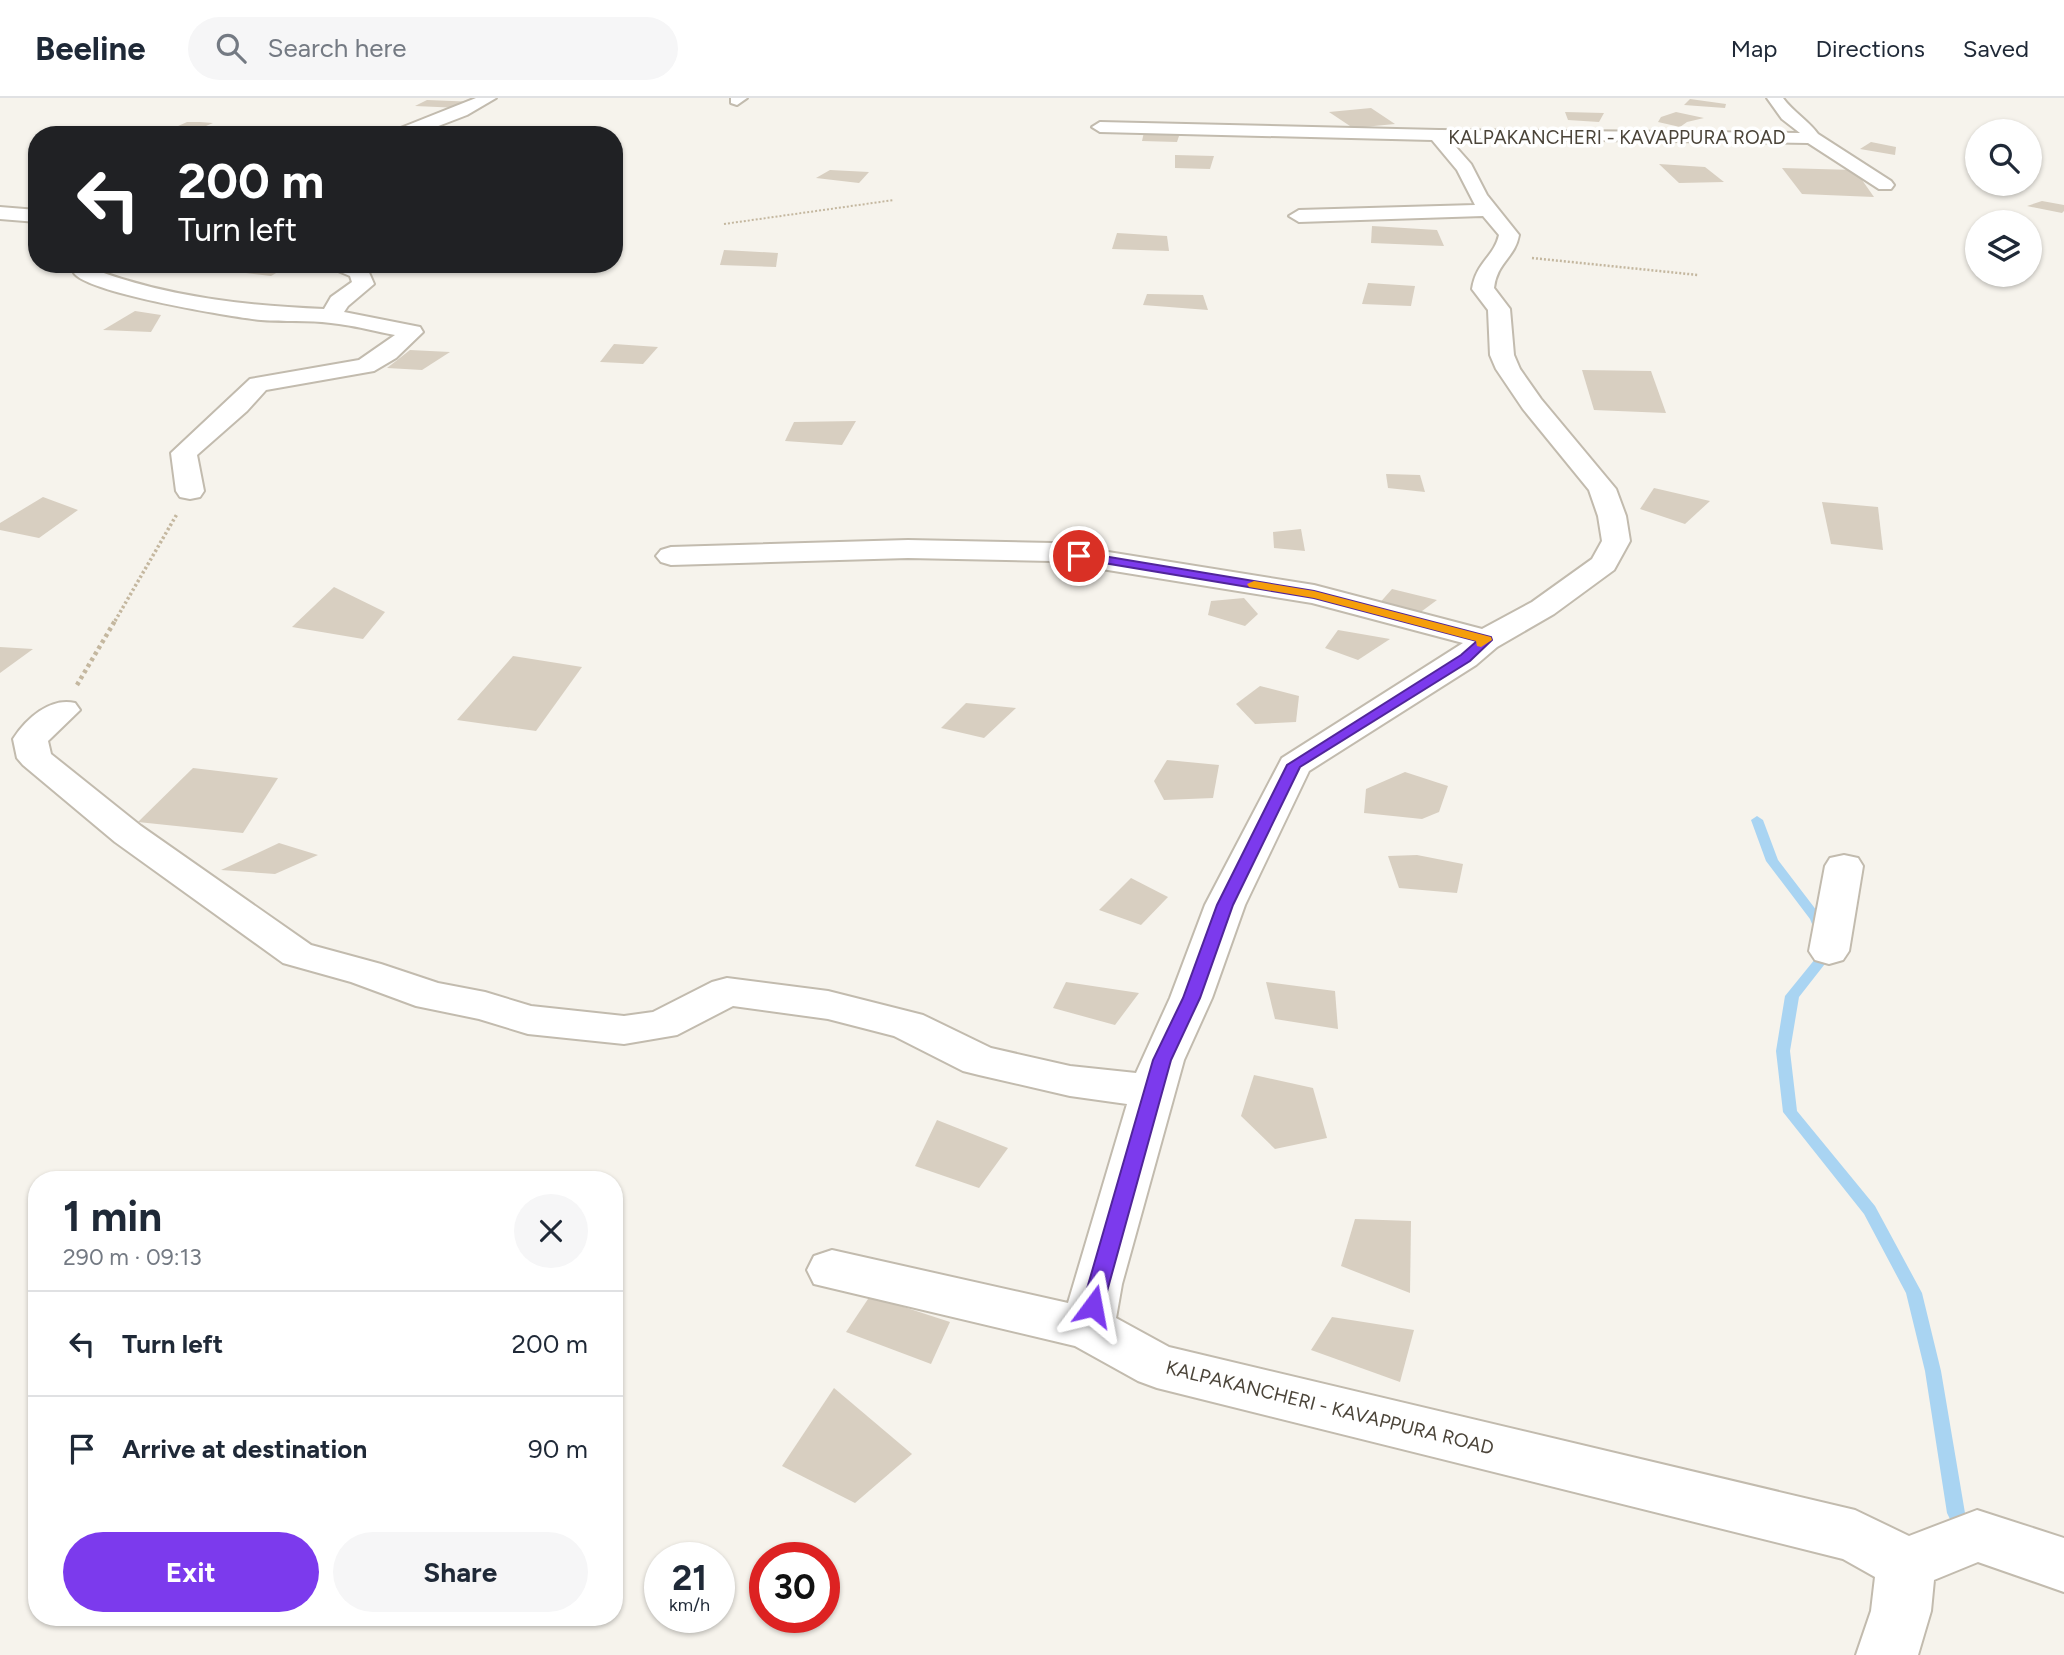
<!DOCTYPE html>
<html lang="en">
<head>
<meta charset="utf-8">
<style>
	body { margin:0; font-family:Figtree,sans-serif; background:#f6f6f7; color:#1f2937; height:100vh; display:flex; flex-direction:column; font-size:26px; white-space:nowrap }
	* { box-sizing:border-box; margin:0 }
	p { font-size:23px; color:#747a83 }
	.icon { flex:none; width:38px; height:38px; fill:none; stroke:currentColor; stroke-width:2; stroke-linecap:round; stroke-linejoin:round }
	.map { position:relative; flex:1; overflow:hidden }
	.sheet { position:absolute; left:28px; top:1073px; width:595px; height:455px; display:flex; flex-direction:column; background:#fff; border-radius:28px; box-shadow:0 2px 5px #0004 }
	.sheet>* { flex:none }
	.banner { position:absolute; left:28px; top:28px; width:595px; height:147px; border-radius:28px; box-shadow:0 2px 5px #0004; background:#202124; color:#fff; overflow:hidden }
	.fabs { position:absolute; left:1965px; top:21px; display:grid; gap:14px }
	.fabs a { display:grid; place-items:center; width:77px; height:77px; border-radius:50%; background:#fff; box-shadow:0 2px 5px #0004; font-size:35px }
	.speed { position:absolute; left:644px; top:1444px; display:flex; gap:14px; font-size:35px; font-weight:700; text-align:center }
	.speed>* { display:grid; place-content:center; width:91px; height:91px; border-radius:50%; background:#fff; box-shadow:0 2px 5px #0004; line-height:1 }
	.speed small { font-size:18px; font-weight:400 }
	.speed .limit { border:10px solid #d22; background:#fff; color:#111 }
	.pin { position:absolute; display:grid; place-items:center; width:60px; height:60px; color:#fff; margin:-30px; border:4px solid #fff; border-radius:50%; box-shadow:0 2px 7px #0007 }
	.me { position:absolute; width:77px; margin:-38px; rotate:13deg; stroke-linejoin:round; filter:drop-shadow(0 0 5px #0008) }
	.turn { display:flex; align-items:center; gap:24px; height:147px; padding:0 35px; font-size:32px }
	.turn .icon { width:91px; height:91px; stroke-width:2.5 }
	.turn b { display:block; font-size:49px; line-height:60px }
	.round { display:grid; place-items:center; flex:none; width:74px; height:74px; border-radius:37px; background:#f6f6f7 }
	.overview { display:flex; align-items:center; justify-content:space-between; height:119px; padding:0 35px }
	h1 { font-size:42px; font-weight:700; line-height:52px }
	.button { display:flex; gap:14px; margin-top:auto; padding:14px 35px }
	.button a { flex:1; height:80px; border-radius:42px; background:#7c3aed; color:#fff; font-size:28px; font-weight:700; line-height:80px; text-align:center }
	.button a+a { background:#f6f6f7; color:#1f2937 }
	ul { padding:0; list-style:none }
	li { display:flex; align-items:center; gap:21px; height:105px; padding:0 35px; border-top:2px solid #e0e1e3 }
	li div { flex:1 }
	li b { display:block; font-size:26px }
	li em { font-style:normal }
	header { display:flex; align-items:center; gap:42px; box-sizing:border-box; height:98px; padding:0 35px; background:#fff; border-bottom:2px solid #e0e1e3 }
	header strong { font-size:33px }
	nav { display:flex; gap:38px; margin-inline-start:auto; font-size:24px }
	.search { width:490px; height:63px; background:#f6f6f7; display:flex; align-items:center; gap:18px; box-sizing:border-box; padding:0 24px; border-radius:38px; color:#747a83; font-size:26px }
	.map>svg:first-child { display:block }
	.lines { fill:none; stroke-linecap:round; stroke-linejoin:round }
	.stream { fill:#a9d4f2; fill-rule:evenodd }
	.building { fill:#d8cfc1 }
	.street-casing { stroke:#c2bbae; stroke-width:4 }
	.path-far3 { stroke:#c4b79f; stroke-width:2; stroke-dasharray:2 2; stroke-linecap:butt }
	.path-far2 { stroke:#c4b79f; stroke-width:2.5; stroke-dasharray:2 2; stroke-linecap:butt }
	.path-far1 { stroke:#c4b79f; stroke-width:3.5; stroke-dasharray:2.5 2.5; stroke-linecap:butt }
	.path { stroke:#c4b79f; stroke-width:4.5; stroke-dasharray:3.5 3.5; stroke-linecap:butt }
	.street { fill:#fff; fill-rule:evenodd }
	.route { fill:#7c3aed; stroke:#51269a; stroke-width:2 }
	.slow { fill:#f59e0b }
	.labels { text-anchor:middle; stroke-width:7; stroke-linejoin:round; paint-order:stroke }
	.street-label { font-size:19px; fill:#4b4439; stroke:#fff }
</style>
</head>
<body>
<header>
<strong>Beeline</strong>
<div class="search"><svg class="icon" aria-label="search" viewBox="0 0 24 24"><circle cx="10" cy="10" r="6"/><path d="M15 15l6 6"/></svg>Search here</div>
<nav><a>Map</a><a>Directions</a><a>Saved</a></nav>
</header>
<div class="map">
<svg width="2064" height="1557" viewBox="0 0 2064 1557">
	<rect width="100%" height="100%" fill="#f6f3ec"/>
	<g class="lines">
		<g class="stream">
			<polygon points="1757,718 1763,722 1778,762 1820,817 1827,833 1826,836 1816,836 1810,821 1766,763 1751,722"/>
			<polygon points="1829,849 1835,853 1799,899 1790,953 1797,1013 1875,1108 1922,1195 1941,1273 1965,1415 1962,1421 1956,1423 1950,1421 1947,1415 1925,1273 1906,1195 1864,1116 1783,1014 1776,953 1785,898 1824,850"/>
		</g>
	</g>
	<g class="building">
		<polygon points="1690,1 1726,6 1725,10 1684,7"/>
		<polygon points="427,2 477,4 460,10 415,8"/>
		<polygon points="1371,10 1395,26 1353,30 1329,14"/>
		<polygon points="1565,14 1604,15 1599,24 1568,22"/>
		<polygon points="1676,14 1704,20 1687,24 1680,29 1658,24 1661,19"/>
		<polygon points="187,24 200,24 213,25 199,31 176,29"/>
		<polygon points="473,29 463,37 421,37 424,32"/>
		<polygon points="1144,34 1180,35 1177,44 1142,43"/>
		<polygon points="1871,44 1896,49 1895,57 1860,51"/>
		<polygon points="1175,57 1214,58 1210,71 1175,70"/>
		<polygon points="1659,66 1705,69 1724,84 1679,85"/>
		<polygon points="1782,70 1855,72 1874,99 1802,96"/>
		<polygon points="830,72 869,74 859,85 816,80"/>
		<polygon points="2042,103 2064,107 2064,113 2062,115 2027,108"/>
		<polygon points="1372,128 1437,132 1444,148 1371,145"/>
		<polygon points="1117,135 1167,138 1169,153 1112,151"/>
		<polygon points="724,152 778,155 776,169 720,167"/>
		<polygon points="231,166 283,166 290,167 271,178 222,172"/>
		<polygon points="1368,185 1415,188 1411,208 1362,206"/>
		<polygon points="1147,196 1203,197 1208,212 1143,207"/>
		<polygon points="135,213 161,217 151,234 103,232"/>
		<polygon points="614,246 658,249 643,266 600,264"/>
		<polygon points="410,252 450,254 422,272 387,270"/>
		<polygon points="1582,272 1651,273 1666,315 1594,312"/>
		<polygon points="856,323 842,347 785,343 794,324"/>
		<polygon points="1386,376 1420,377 1425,394 1388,390"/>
		<polygon points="1654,390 1710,403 1685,426 1640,411"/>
		<polygon points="43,399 78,412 39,440 0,432 0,425"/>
		<polygon points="1822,404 1878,409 1883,452 1831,446"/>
		<polygon points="1301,431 1305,453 1274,450 1273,434"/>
		<polygon points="334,489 385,514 363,541 292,529"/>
		<polygon points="1392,491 1437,502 1418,516 1377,508"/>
		<polygon points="1244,500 1258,516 1245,528 1208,517 1211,503"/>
		<polygon points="1338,532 1390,541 1358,562 1325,550"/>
		<polygon points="0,549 33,551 0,575"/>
		<polygon points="513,558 582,569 536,633 457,622"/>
		<polygon points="1260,588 1299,598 1296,624 1255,626 1236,606"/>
		<polygon points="966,605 1016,610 984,640 941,630"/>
		<polygon points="1167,662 1219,667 1213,700 1164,702 1154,683"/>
		<polygon points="193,670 278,680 243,735 138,724"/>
		<polygon points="1405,674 1448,688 1439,714 1422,721 1364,715 1366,691"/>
		<polygon points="279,745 318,757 275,776 221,772"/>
		<polygon points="1417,757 1463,766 1457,795 1399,790 1388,758"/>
		<polygon points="1131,780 1168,799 1141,827 1099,812"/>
		<polygon points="1066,884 1139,895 1115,927 1053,910"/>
		<polygon points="1266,884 1335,893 1338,931 1275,921"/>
		<polygon points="1254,977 1313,990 1327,1040 1275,1051 1241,1018"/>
		<polygon points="937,1022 1008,1050 979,1090 915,1068"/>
		<polygon points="1355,1121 1411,1123 1410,1195 1341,1168"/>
		<polygon points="870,1198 950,1224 931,1266 846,1234"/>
		<polygon points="1332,1219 1414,1232 1400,1284 1311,1252"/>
		<polygon points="834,1290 912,1356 855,1405 782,1368"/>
	</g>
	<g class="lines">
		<defs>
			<g id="street">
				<polygon points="476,0 496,0 467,17 415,37 391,37 393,33"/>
				<polygon points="731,0 747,0 737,7 731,5"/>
				<path d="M1767 0H1783C1793 14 1808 22 1818 36L1891 83 1894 87 1891 91H1879L1808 45 1448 40 1471 66 1487 97 1519 137C1515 160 1497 164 1494 190L1510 211 1514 257 1520 271 1541 301 1616 391 1626 418 1630 443 1614 472 1554 516 1497 549 1476 567 1309 673 1245 807 1212 900 1184 962 1122 1186 1116 1220 1169 1249 1855 1412 1909 1438 1977 1412 2064 1440V1494L1978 1464 1934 1482 1931 1513 1918 1557H1856L1871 1513 1875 1479 1843 1461 1157 1290 1138 1283 1075 1248 814 1186 807 1172 814 1158 832 1152 1068 1205 1127 1006 1070 998 979 977 963 973 894 938 828 921 733 908 677 937 624 946 528 936 479 921 416 908 351 884 283 865 115 744 23 667 17 660 13 641C26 621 50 599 75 605L80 612 48 643 51 656 141 728 311 847 381 866 438 885 485 894 531 908 624 918 653 914 712 884 727 880 828 893 923 917 991 950 1070 968 1136 975 1170 900 1205 807 1282 660 1463 545 1312 505 1052 463 908 460 671 467 661 464 656 458 661 452 671 449 908 442 1052 445 1314 487 1482 531 1532 504 1592 461 1602 443 1598 418 1589 392 1523 311 1496 271 1490 257 1488 212 1472 191C1476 164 1494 159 1499 137L1483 118 1299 124 1289 118 1299 112 1475 107 1457 72 1432 42 1100 34 1092 29 1100 24 1439 32 1800 35 1782 21Z"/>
				<polygon points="0,109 37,112 37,124 0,121"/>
				<path d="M76 166H96L95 172C169 199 246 208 324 211L331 199 352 184 350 178 331 170 328 166H358L367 170 374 186 348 208 344 214 420 229 423 234 396 260 374 273 266 292 247 313 197 357 204 393 200 399 190 401 180 399 176 393 171 355 250 281 359 262 395 237C374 233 352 227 331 225 308 222 284 224 261 222 232 219 87 195 74 175Z"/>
				<polygon points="1844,757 1858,760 1863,768 1849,853 1843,862 1829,866 1815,862 1809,853 1825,768 1830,760"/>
			</g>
		</defs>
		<use href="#street" class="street-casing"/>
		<polyline class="path-far3" points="724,126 894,102"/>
		<polyline class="path-far2" points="1532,160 1698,177"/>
		<polyline class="path-far1" points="115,523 177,416"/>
		<polyline class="path" points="77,587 116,521"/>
		<use href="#street" class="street"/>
	</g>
	<polygon class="route" points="1079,454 1314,493 1491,539 1492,542 1470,563 1300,669 1233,807 1200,900 1171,962 1103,1208 1100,1214 1093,1216 1085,1214 1082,1208 1153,962 1183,900 1217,807 1287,667 1461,557 1477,543 1314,500 1074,460 1073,458"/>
	<polygon class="slow" points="1254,483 1314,493 1491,539 1492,542 1481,549 1477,548 1476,543 1314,500 1249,489 1247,486"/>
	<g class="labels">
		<g class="street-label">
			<text x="1617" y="46">KALPAKANCHERI - KAVAPPURA ROAD</text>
			<text transform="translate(1330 1309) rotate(14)" y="7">KALPAKANCHERI - KAVAPPURA ROAD</text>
		</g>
	</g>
</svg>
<div class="fabs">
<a><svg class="icon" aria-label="search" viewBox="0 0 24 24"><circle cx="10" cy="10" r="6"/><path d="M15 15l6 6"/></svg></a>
<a><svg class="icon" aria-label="layers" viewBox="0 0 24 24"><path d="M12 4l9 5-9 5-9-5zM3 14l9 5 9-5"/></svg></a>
</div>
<div class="speed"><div>21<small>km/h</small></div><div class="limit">30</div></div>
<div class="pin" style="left:1079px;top:458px;background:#d93025"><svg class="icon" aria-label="arrive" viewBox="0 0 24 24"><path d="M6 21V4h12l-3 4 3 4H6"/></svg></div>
<svg class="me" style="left:1093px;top:1208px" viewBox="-20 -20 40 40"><path d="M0-17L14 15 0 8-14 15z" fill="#7c3aed" stroke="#fff" stroke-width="4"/></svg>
<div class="banner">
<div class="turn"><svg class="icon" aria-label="left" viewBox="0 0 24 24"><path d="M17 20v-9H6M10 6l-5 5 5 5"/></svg><div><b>200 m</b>Turn left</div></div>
</div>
<section class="sheet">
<div class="overview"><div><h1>1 min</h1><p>290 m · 09:13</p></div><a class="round"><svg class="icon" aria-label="close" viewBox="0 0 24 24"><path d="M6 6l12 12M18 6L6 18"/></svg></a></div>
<ul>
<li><svg class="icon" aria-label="left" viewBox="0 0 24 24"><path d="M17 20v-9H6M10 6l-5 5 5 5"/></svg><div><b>Turn left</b></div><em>200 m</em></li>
<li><svg class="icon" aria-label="arrive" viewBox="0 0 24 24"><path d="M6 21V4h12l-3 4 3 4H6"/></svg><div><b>Arrive at destination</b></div><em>90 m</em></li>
</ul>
<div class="button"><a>Exit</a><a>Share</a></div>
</section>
</div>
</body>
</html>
